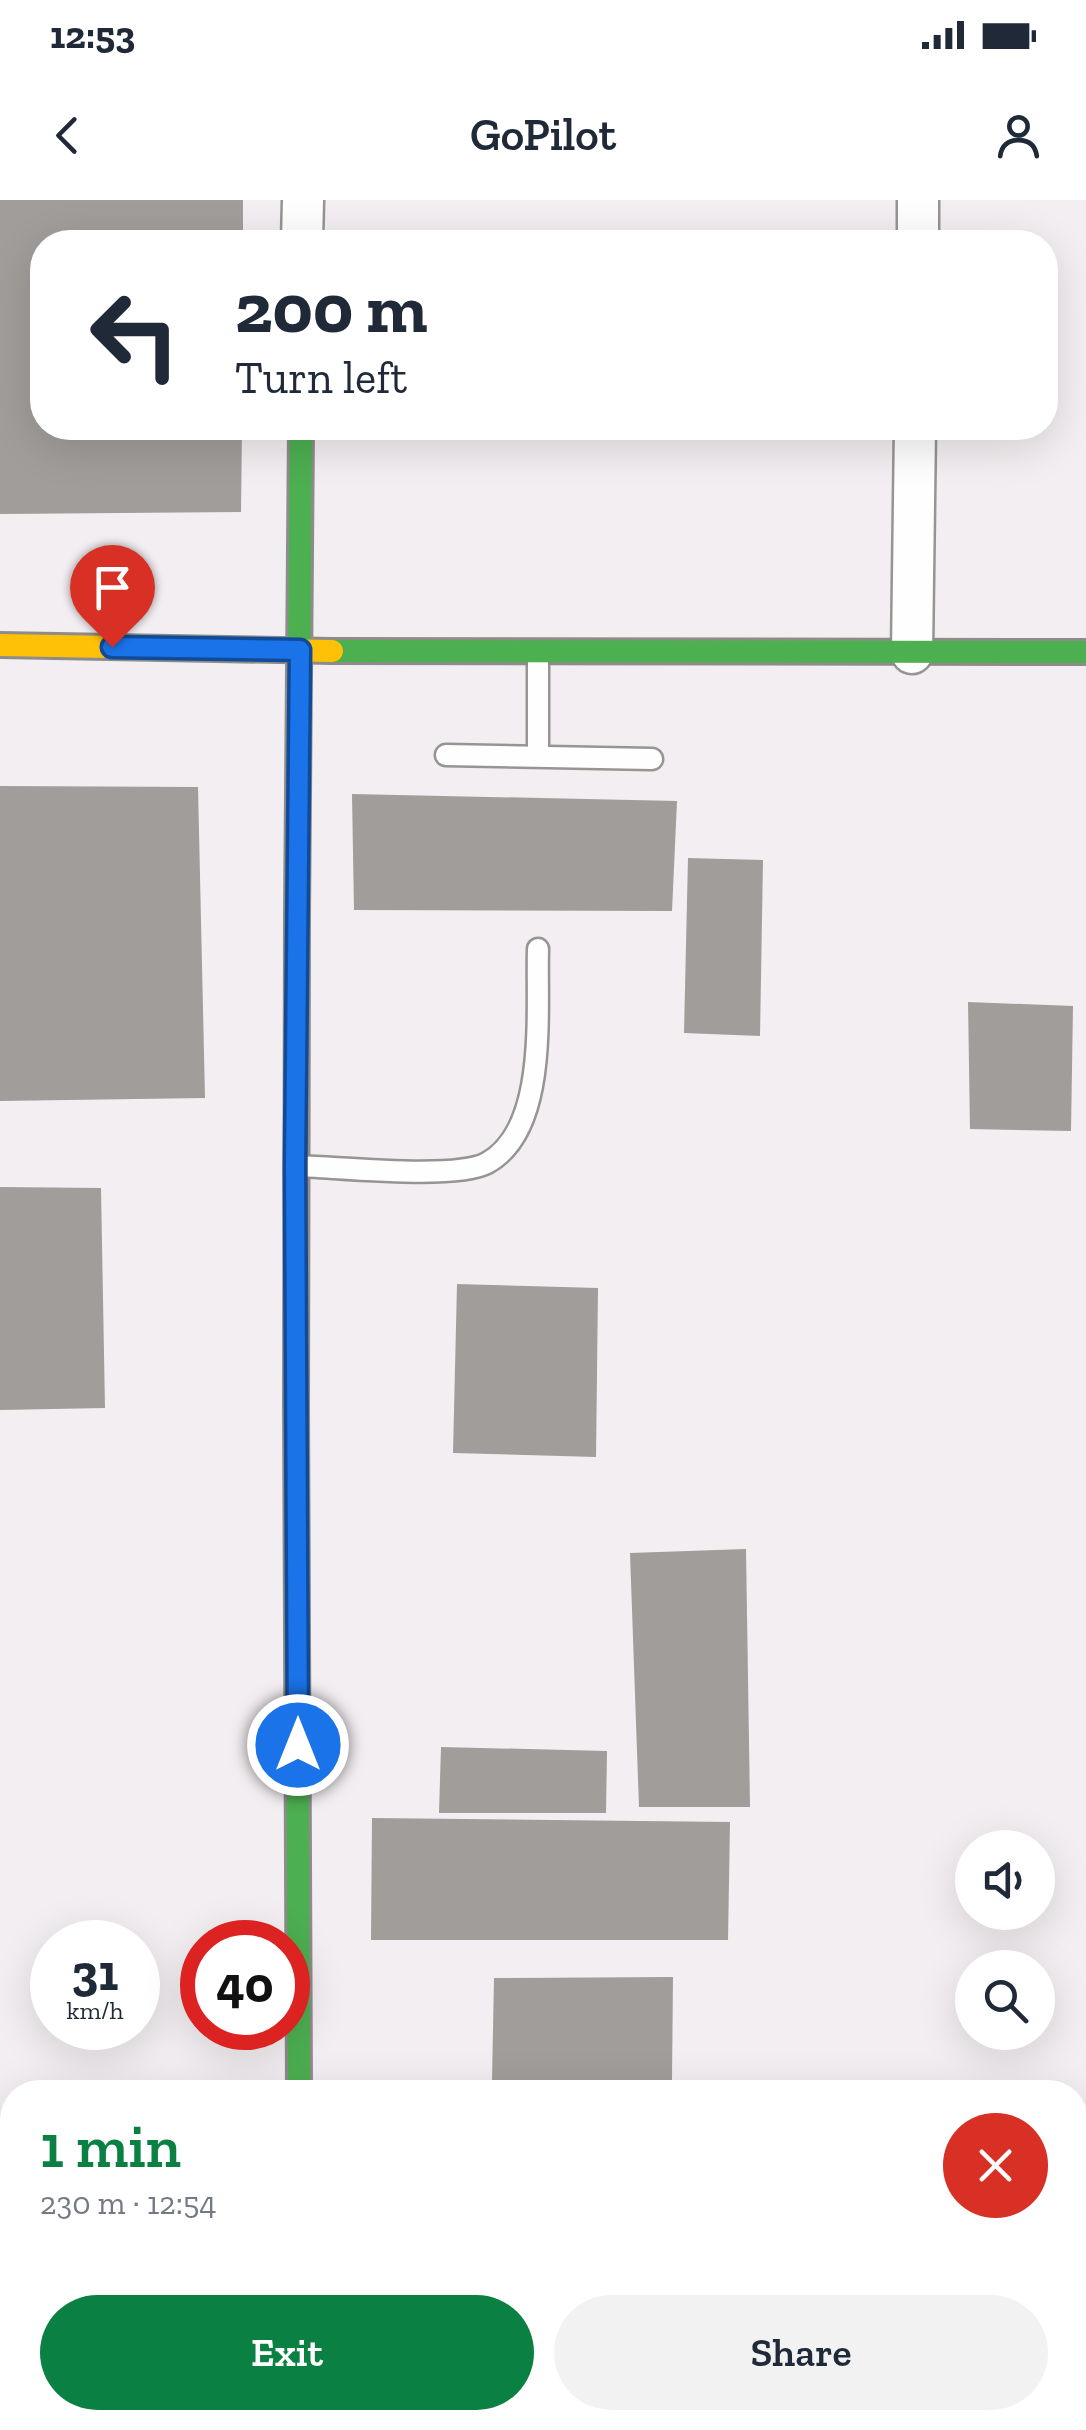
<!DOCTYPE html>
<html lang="en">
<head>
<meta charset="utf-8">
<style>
	body { margin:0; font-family:"Zilla Slab",serif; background:#f2f2f3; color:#1f2937; height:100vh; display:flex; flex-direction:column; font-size:38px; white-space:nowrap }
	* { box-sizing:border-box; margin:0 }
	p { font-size:32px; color:#747a83 }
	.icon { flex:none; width:55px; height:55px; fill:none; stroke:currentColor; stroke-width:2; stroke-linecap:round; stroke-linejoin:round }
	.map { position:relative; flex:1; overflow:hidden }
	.details { position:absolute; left:0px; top:1880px; width:1088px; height:350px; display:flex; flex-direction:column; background:#fff; border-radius:40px 40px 0 0; box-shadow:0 10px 40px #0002 }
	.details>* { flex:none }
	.hud { position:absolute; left:30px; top:30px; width:1028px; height:210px; border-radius:40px; box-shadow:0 10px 40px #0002; background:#fff; color:#1f2937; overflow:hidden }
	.fabs { position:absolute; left:955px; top:1630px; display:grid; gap:20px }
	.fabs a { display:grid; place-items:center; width:100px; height:100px; border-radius:50%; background:#fff; box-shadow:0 10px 40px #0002; font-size:50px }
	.speed { position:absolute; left:30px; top:1720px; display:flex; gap:20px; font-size:50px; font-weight:700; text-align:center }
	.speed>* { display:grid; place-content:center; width:130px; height:130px; border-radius:50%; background:#fff; box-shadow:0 10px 40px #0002; line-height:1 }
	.speed small { font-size:25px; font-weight:400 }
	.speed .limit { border:15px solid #d22; background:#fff; color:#111 }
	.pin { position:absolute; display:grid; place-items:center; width:85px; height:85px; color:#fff; margin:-102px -42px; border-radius:50% 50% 50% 0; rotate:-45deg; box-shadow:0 0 10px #0007 }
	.pin .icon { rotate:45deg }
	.me { position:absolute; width:110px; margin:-55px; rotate:0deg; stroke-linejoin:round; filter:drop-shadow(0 0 8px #0008) }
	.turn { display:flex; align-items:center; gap:35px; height:210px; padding:0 40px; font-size:45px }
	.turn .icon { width:130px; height:130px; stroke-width:2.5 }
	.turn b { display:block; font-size:70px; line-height:85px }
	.round { display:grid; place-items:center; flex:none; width:105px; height:105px; border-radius:52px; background:#f2f2f3 }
	.summary { display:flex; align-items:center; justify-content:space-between; height:170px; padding:0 40px }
	h1 { font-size:60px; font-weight:600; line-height:75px; color:#0b8043 }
	.cta { display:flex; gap:20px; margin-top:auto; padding:20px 40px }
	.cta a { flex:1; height:115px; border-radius:60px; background:#0b8043; color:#fff; font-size:40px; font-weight:600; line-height:115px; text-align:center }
	.cta a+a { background:#f2f2f3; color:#1f2937 }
	.status { display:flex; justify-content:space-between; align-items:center; height:70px; padding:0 50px; background:#fff; direction:ltr }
	.status svg { height:28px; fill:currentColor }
	header { display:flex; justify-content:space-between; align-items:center; height:130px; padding:0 40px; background:#fff; font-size:45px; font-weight:600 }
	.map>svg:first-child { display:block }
	.industrial { fill:#f3eef1; fill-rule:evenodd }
	.building { fill:#a09d9b }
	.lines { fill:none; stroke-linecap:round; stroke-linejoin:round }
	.lane-casing { stroke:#969594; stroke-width:25 }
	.street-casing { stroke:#969594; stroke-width:45 }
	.fast-casing { stroke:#8d8c8a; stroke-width:28 }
	.slow-casing { stroke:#8d8c8a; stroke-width:28 }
	.jam-casing { stroke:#8d8c8a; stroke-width:28 }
	.lane { stroke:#fffefe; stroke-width:20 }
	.street { stroke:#fffefe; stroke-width:40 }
	.fast { stroke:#4caf50; stroke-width:22 }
	.slow { stroke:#ffc107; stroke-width:22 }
	.jam { stroke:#c62828; stroke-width:22 }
	.route-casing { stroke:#114b97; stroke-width:25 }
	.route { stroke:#1a73e8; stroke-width:18 }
</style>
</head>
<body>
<div class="status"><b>12:53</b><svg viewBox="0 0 49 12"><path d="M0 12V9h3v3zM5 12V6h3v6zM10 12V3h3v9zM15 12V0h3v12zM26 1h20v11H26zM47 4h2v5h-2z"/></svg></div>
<header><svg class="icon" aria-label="back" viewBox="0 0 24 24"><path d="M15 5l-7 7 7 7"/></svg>GoPilot<svg class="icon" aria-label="person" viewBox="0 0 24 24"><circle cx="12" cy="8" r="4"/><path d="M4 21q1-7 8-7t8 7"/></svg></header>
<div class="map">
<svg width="1086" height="2230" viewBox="0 0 1086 2230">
	<rect width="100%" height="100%" fill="#fcfaf6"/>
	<path class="industrial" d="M0 0H1086V2230H0ZM42 42H1045V228H42ZM972 1648H1038V1712H972ZM52 1742H138V1828H52ZM202 1742H288V1828H202ZM972 1768H1038V1832H972ZM12 1892H1075V2218H12Z"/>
	<g class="building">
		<polygon points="0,0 243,0 243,42 42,42 42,228 242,228 241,312 0,314"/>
		<polygon points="0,586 198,587 205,898 0,901"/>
		<polygon points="352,594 677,601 672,711 354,710"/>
		<polygon points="688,658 763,660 760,836 684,833"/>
		<polygon points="968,802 1073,806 1071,931 970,929"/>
		<polygon points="0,987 101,988 105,1208 0,1210"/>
		<polygon points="457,1084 598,1088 596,1257 453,1253"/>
		<polygon points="746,1349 750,1607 639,1607 630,1353"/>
		<polygon points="441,1547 607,1551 606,1613 439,1613"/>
		<polygon points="372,1618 730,1622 728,1740 371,1740"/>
		<polygon points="673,1777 672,1880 492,1881 494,1778"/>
		<polygon points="1075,1922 1086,1923 1086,2230 368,2230 368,2218 1075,2218"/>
	</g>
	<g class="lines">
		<defs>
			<g id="lane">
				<polyline points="538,453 538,556"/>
				<polyline points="446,555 652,559"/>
				<path d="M297 966C337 967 456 980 487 963 549 929 536 809 538 749"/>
			</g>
			<g id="street">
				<polyline points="302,42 303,0"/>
				<polyline points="918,42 918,0"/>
				<polyline points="912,453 915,228"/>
				<polyline points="301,2218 301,2230"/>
			</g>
			<g id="fast">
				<polyline points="332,451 1086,452"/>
				<polyline points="297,716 301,228"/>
				<polyline points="296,1205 299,1892"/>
			</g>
			<polyline id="slow" points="0,445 332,451"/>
			<polyline id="jam" points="296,1205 297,716"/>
		</defs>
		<use href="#lane" class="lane-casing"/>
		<use href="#street" class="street-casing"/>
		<use href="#fast" class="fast-casing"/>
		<use href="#slow" class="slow-casing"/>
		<use href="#jam" class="jam-casing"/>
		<use href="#lane" class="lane"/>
		<use href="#street" class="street"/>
		<use href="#fast" class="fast"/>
		<use href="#slow" class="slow"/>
		<use href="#jam" class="jam"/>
	</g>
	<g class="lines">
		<defs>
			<polyline id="route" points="112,447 300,450 295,966 298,1545"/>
		</defs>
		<use href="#route" class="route-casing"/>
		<use href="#route" class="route"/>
	</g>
</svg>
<div class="fabs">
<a><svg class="icon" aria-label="sound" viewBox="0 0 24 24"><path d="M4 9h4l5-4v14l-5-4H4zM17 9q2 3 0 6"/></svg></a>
<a><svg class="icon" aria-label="search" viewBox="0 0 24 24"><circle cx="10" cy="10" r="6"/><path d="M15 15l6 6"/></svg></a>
</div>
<div class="speed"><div>31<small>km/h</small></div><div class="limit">40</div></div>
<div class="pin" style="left:112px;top:447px;background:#d93025"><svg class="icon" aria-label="arrive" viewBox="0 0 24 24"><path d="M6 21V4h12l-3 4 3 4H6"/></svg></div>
<svg class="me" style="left:298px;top:1545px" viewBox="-20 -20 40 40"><circle r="17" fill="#1a73e8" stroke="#fff" stroke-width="3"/><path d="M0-11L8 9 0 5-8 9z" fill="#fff"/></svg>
<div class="hud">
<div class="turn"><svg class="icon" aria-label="left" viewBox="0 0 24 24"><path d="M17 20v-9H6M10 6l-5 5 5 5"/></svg><div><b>200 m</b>Turn left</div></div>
</div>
<section class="details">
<div class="summary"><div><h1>1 min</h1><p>230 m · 12:54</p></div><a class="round" style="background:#d93025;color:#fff"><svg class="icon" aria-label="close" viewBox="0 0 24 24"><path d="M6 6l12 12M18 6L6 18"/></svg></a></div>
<div class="cta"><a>Exit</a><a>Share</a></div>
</section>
</div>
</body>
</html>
